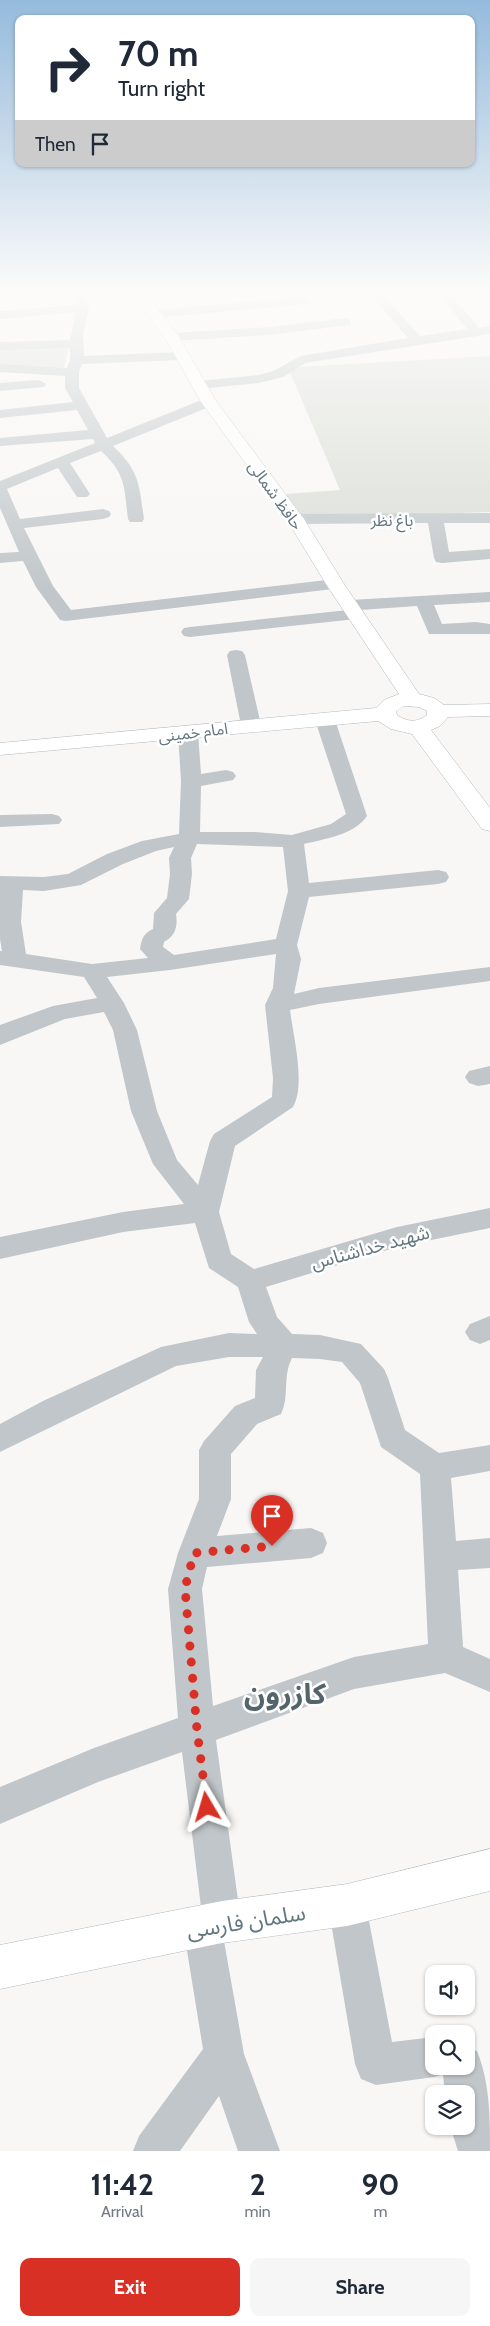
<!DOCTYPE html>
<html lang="en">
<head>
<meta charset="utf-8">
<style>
	body { margin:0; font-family:Cabin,"Noto Sans Arabic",sans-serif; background:#f6f6f7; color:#1f2937; height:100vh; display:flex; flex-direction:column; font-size:19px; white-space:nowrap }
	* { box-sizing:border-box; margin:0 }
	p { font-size:16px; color:#747a83 }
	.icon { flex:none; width:28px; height:28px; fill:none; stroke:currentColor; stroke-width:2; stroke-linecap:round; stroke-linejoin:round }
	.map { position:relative; height:2151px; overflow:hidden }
	.sheet { display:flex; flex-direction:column; background:#fff; flex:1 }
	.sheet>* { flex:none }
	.hud { position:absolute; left:15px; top:15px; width:460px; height:152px; border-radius:10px; box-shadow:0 1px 4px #0004; background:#fff; color:#1f2937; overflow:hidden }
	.buttons { position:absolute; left:425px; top:1965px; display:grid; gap:10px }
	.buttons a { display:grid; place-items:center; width:50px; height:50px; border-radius:10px; background:#fff; box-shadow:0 1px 4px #0004; font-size:25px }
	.pin { position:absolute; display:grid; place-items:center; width:42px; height:42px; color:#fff; margin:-51px -21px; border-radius:50% 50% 50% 0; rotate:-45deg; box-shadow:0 0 5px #0007 }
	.pin .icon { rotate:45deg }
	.me { position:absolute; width:55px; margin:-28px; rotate:353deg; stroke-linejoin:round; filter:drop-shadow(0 0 4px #0008) }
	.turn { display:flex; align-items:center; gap:18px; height:105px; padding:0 20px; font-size:22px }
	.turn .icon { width:65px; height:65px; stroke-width:2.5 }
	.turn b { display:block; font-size:35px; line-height:42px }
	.then { display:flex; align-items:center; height:48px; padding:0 20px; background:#0003; gap:10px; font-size:19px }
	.eta { display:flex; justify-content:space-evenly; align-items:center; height:85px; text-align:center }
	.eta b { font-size:30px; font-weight:700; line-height:35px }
	.button { display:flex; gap:10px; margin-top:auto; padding:10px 20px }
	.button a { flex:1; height:58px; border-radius:10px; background:#d93025; color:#fff; font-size:20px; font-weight:700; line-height:58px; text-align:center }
	.button a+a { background:#f6f6f7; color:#1f2937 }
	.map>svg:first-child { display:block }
	.green { fill:#d8ddd4 }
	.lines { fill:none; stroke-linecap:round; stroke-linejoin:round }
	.major-casing { stroke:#b2b8bb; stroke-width:1 }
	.minor { fill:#c0c6c9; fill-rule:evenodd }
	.major { fill:#fff; fill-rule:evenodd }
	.route { stroke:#d93025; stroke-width:9; stroke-dasharray:0 16.2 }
	.labels { text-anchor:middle; stroke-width:5; stroke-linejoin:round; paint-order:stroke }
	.far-street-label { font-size:16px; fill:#627780; stroke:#fff }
	.street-label { font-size:19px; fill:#627780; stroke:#fff }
	.near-street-label { font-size:22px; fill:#627780; stroke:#fff }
	.near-district-label { font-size:29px; font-weight:bold; fill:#54646b; stroke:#fff }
</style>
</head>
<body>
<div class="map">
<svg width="490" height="2151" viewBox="0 0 490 2151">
	<rect width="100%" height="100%" fill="#f8f7f5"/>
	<g class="green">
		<polygon points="69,346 64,368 0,365 0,347"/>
		<polygon points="490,356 490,512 300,518 285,494 340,490 290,372 298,367"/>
	</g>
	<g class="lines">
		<defs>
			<g id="major">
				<path d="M132 293H145L179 337 216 401 304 519 344 584 419 694 434 698 444 705 490 704V716L448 717 440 726 431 730 490 808V831L482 829 412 734 391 729 378 721 0 755V743L376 708 384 700 399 694 326 584 287 520 201 402 165 338ZM404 706 419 707 427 711V715C417 723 407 722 397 715L396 711Z"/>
				<polygon points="490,1849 490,1891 347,1926 222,1943 0,1989 0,1945 222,1901 347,1884"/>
			</g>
		</defs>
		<use href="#major" class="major-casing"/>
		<g class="minor">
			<path d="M73 293H85L89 308 83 333 84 356 182 352 189 356 182 360 82 364 79 372V388L107 438 204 399H214L216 402 214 405 113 446C140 471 139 485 144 519L142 522H130L128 519C124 487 126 474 101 451L70 463 90 494 87 497H77L58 468 7 489 20 519 103 509 109 511 111 514 109 517 103 519 24 528 53 586 71 610 335 579 341 580 343 584 341 588 66 621 60 620 36 587 23 561 0 563V553L19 552 0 508V481L95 443 93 439 0 446V438L88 430 77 410 0 418V410L73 402 65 388V376L0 372V364L67 368 70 360V348L0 350V342L70 340 76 312 0 319V311L76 305Z"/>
			<polygon points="369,293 381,293 420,336 467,329 438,293 450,293 479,328 490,326 490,334 305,363 283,377 259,383 200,389 193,385 200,381 259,375 273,371 301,356 408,338"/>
			<polygon points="305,297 309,298 311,301 309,304 153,318 147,314 153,310"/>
			<polygon points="345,318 350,319 351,322 350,325 269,335 172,341 166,337 172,333 269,327"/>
			<polygon points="39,380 46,384 44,387 0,391 0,383"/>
			<polygon points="490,513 490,523 444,523 449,552 490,549 490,559 442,563 436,562 434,558 428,523 295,524 289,522 287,519 289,516 295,514"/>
			<polygon points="490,592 490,602 434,605 442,624 476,622 490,624 490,634 429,634 417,606 360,610 365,614 362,618 356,619 190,637 184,636 181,632 184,628 190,627 348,610 341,605 344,601 350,600"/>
			<polygon points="236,650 242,651 245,655 261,725 258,729 251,731 244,729 241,725 227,655 230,651"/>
			<path d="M325 714 332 716 335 720 367 816C354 835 324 839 304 844L309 883 438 870 446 872 449 877 446 882 438 884 309 897 297 945 301 959 294 994 319 988 490 967V981L319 1004 290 1010C293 1035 306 1085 293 1107L235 1146 219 1212 231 1254 254 1269 397 1227 490 1208V1228L397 1247 266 1287 277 1317 292 1334 320 1335 361 1344 384 1369 388 1378 405 1430 439 1453 490 1445V1471L451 1478 456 1541 490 1538V1568L458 1570 463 1647 490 1659V1692L445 1673 354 1689 216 1740 241 1922 236 1936 224 1941 244 2054 280 2151H238L219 2096 180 2151H133L139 2136 203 2049 183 1926 188 1912 201 1907 182 1752 98 1782 0 1824V1787L94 1748 178 1718 168 1589 178 1553 199 1499V1450L204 1441 235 1406 255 1398 256 1370 263 1357H229L176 1366 0 1452V1424L43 1401 161 1347 229 1333 257 1334 249 1322 238 1287 209 1268 195 1223 123 1232 0 1259V1237L123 1212 184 1204 153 1164 131 1111 113 1030 104 1012 65 1019 0 1045V1025L53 1006 97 998 84 977 0 965V951H2L0 939V876L44 877 68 874 107 854 142 841 179 834 181 781 178 733 181 729 188 727 195 729 198 733 201 774 226 770 233 772 236 776 233 780 201 786 200 832H255L292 835 331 824 346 814 315 720 318 716ZM197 844 283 847 288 891 276 939 174 955 163 947 164 942C175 936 178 927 176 914L189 899 192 874 191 858ZM174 847 169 858 170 874 167 898 154 913 153 929C143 934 142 938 140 949L148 958 92 964 26 954 21 922 23 890 44 891 81 885 123 864 156 851ZM276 954 273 988 265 1005 273 1078 272 1097 214 1134 210 1141 198 1185 177 1160 157 1111 137 1030 124 1003 107 977 170 970ZM292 1358 320 1359 342 1362 360 1383 381 1447 420 1474 428 1644 354 1657 213 1706 202 1589 207 1567 311 1558 323 1553 327 1543 323 1533 311 1528 217 1536 231 1499V1454L257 1424 281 1414C290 1395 282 1378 292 1358Z"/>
			<polygon points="52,814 59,816 62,820 59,824 0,827 0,815"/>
			<polygon points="490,1066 490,1084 478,1086 469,1083 465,1077 469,1071"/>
			<polygon points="490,1316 490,1340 480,1344 470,1340 465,1332 470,1324"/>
			<path d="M347 1886 361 1891 366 1905 392 2042 434 2037V2066H466V2047L477 2051C490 2083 490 2118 490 2151H458L450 2126H466V2094H445L443 2074 434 2077 376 2085 361 2079 355 2064 328 1905 333 1891Z"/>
		</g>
		<use href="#major" class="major"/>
	</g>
	<linearGradient id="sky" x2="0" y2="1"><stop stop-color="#95bbdc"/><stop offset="0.49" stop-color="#fcfbfa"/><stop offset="1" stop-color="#fcfbfa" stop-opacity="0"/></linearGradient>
	<rect width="490" height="594" fill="url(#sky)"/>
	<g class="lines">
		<polyline class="route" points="207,1807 197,1730 185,1588 194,1553 272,1546"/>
	</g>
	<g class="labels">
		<g class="far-street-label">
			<text transform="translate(276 495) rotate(54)" y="6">حافظ شمالی</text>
			<text x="392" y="526">باغ نظر</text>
			<text transform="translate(193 732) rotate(-7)" y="6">امام خمینی</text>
		</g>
		<g class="street-label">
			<text transform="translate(370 1247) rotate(-15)" y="7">شهید خداشناس</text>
		</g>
		<g class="near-street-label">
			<text transform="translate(246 1921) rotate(-9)" y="8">سلمان فارسی</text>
		</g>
		<g class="near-district-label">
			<text x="285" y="1704">کازرون</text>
		</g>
	</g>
</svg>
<div class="buttons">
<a><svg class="icon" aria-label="sound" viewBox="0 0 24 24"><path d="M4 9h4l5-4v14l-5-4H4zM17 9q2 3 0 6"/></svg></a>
<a><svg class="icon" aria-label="search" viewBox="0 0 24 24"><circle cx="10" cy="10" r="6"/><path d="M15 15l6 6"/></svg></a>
<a><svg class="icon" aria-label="layers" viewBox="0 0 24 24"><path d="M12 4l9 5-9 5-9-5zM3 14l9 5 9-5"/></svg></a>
</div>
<div class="pin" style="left:272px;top:1546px;background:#d93025"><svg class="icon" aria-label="arrive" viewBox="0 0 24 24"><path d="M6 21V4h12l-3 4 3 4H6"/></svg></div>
<svg class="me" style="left:207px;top:1807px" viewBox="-20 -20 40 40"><path d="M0-17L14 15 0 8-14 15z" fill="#d93025" stroke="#fff" stroke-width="4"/></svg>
<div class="hud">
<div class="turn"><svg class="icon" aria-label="right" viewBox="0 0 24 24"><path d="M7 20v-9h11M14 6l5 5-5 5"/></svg><div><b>70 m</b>Turn right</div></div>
<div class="then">Then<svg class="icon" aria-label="arrive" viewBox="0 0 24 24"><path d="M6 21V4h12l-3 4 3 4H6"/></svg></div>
</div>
</div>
<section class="sheet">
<div class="eta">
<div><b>11:42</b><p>Arrival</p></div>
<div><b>2</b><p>min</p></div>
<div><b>90</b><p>m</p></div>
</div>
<div class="button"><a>Exit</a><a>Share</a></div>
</section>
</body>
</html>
